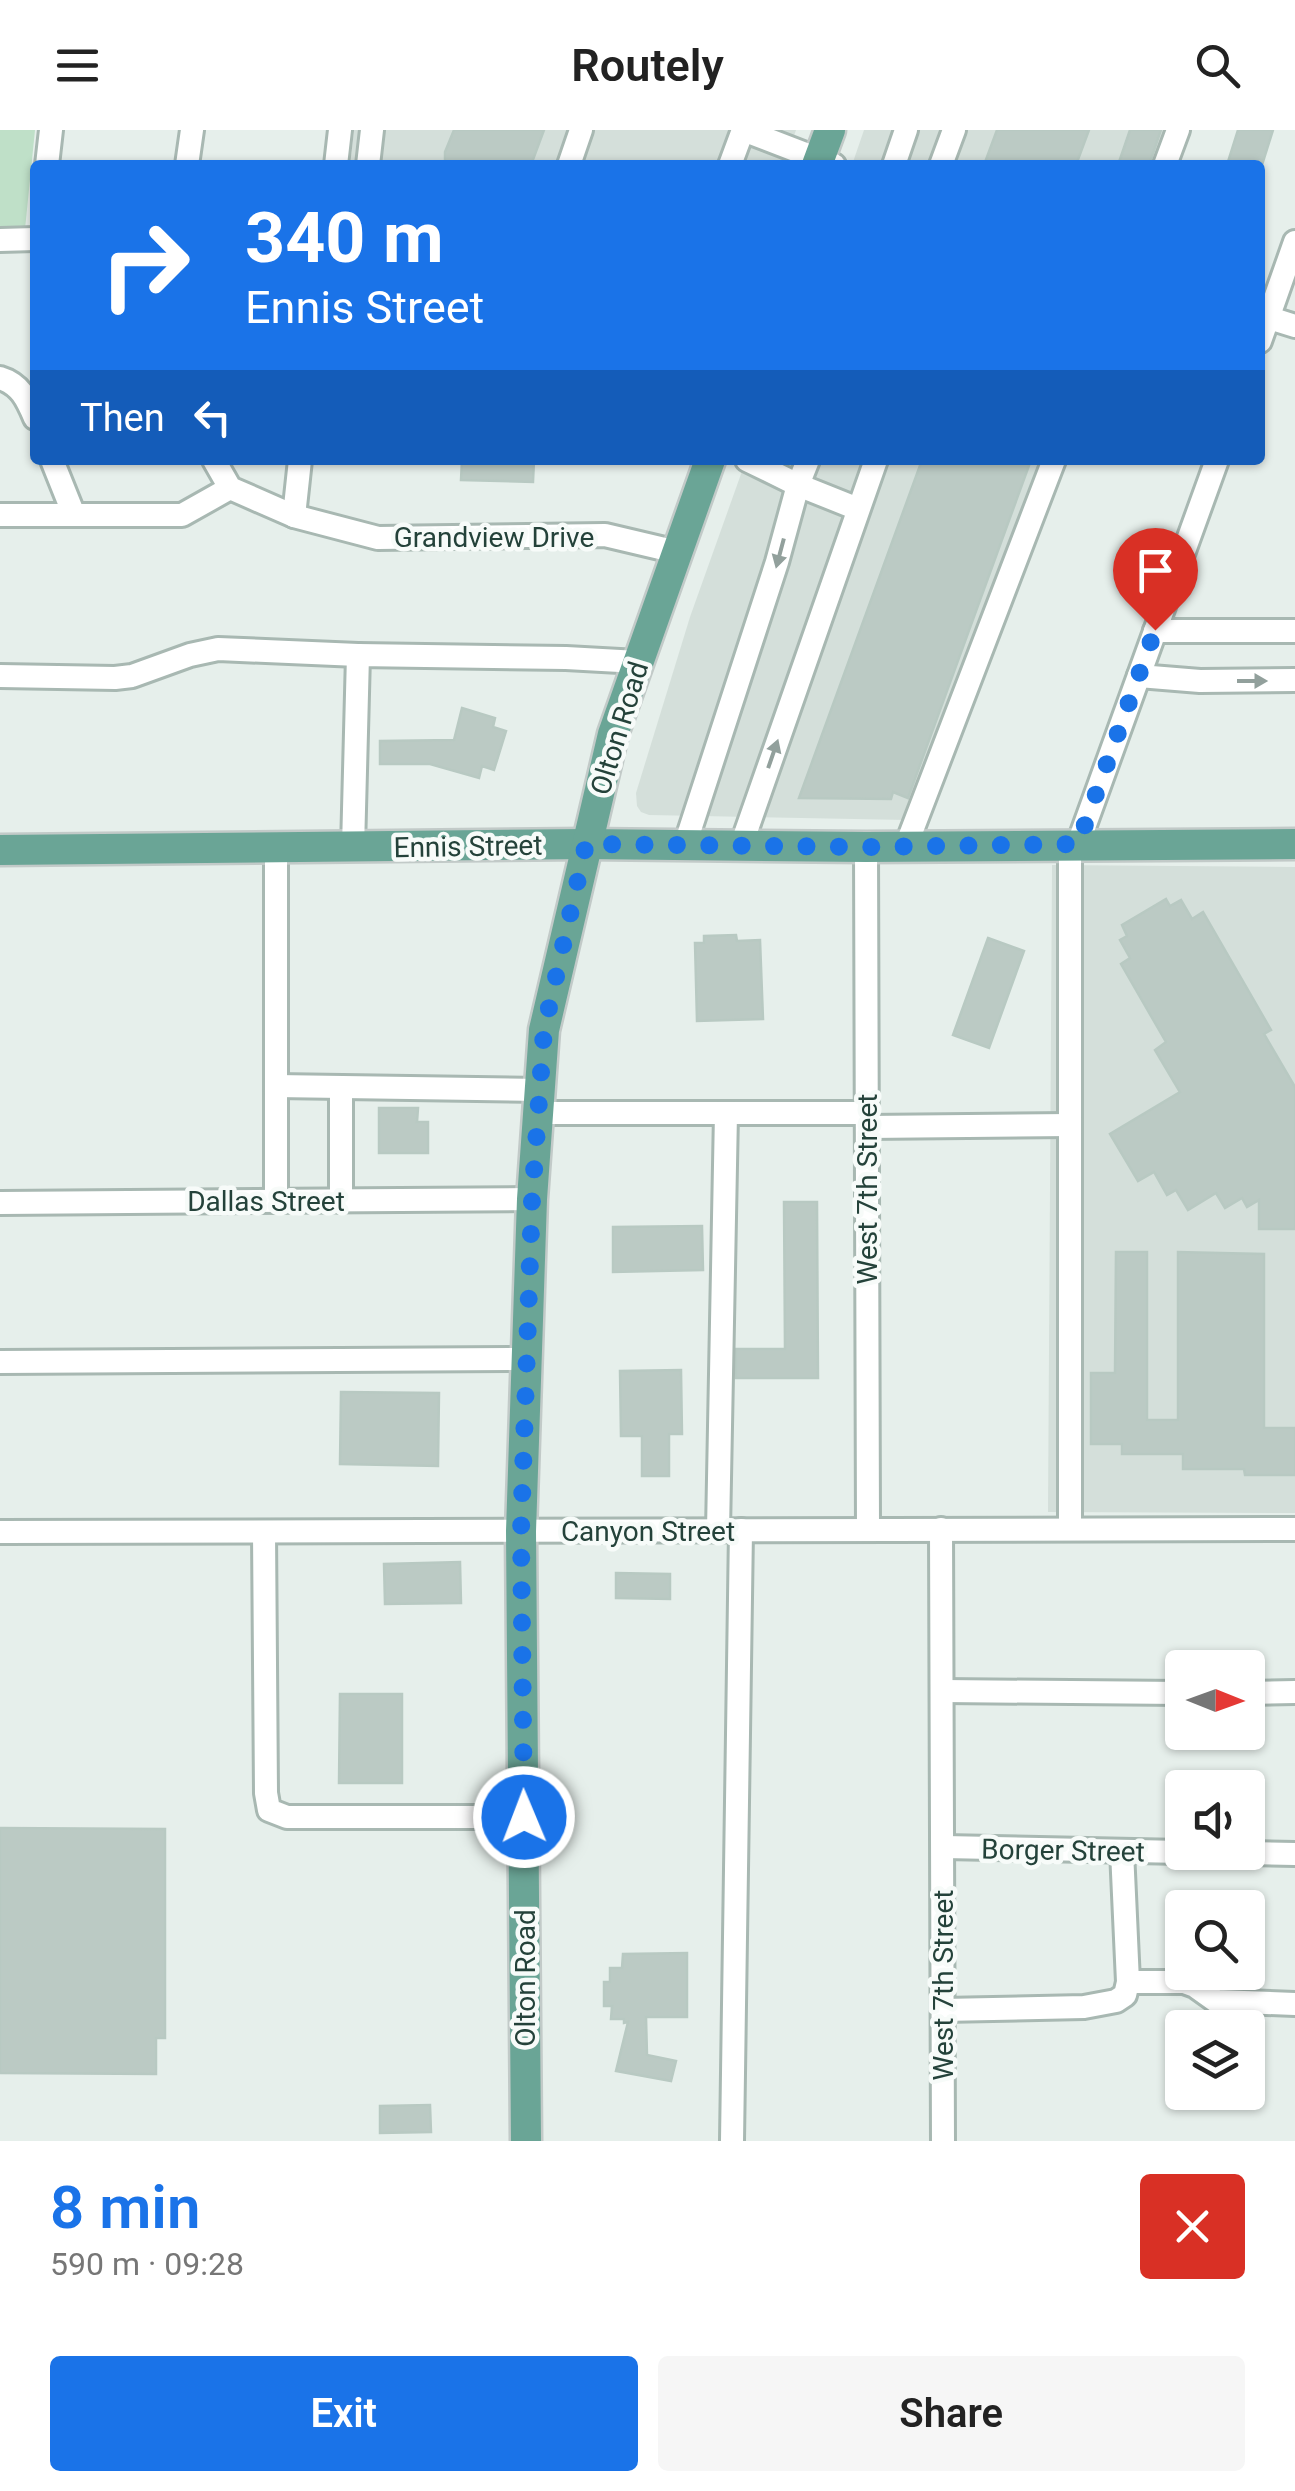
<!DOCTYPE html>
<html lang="en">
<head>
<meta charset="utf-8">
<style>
	body { margin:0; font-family:Roboto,sans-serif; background:#f6f6f6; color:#222; height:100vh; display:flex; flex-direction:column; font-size:38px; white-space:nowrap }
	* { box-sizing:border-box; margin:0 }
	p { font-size:32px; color:#767676 }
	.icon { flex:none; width:55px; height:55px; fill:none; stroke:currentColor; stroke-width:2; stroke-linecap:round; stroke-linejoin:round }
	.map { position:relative; height:2011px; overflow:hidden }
	.sheet { display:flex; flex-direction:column; background:#fff; flex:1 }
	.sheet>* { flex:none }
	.banner { position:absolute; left:30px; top:30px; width:1235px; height:305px; border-radius:10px; box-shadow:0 2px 8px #0004; background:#1a73e8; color:#fff; overflow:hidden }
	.needle { width:65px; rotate:91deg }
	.controls { position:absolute; left:1165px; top:1520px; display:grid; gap:20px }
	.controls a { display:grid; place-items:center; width:100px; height:100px; border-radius:10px; background:#fff; box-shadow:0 2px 8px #0004; font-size:50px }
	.pin { position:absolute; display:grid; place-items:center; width:85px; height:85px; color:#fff; margin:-102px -42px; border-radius:50% 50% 50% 0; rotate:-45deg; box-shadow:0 0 10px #0007 }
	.pin .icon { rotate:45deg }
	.me { position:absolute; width:110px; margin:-55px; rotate:359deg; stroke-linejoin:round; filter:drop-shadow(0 0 8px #0008) }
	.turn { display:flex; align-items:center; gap:35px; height:210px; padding:0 50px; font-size:45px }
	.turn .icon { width:130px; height:130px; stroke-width:2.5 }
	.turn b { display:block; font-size:70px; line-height:85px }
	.then { display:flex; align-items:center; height:95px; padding:0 50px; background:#0003; gap:20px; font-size:38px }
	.round { display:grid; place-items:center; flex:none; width:105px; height:105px; border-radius:10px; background:#f6f6f6 }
	.summary { display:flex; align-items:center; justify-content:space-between; height:170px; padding:0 50px }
	h1 { font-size:60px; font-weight:600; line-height:75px; color:#1a73e8 }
	.button { display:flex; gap:20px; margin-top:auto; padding:20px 50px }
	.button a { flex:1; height:115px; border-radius:10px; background:#1a73e8; color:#fff; font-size:40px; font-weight:600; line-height:115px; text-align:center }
	.button a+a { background:#f6f6f6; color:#222 }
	header { display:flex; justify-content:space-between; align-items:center; height:130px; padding:0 50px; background:#fff; font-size:45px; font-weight:600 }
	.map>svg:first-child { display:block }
	.built { fill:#d4dfda }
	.green { fill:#bfe0c8 }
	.building { fill:#bbcac4; stroke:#b8c9c2; stroke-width:2.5 }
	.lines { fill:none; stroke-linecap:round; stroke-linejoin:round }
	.minor-casing { stroke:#a8b8b2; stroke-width:28 }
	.major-casing { stroke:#c2cac8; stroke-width:35 }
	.minor { stroke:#fff; stroke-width:22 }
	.major { stroke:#6aa596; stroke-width:30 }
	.oneway { fill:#92a09c }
	.route { stroke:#1a73e8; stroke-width:18; stroke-dasharray:0 32.4 }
	.labels { text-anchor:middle; stroke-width:9; stroke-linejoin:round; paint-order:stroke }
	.street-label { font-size:28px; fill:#24423a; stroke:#f7fbf9 }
</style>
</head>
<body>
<header><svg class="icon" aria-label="menu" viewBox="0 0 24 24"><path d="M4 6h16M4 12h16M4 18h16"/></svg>Routely<svg class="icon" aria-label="search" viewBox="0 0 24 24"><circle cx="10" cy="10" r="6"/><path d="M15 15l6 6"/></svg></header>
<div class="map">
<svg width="1295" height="2011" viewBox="0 0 1295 2011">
	<rect width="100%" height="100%" fill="#e6efeb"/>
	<g class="built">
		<polygon points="354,0 796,0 784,35 350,35"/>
		<polygon points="864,0 1166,0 1152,35 852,35"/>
		<polygon points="746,330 1042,330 907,690 649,685 641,682 637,676 636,663 690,487"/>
		<polygon points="1052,735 1295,737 1295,1383 1048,1382"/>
	</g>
	<polygon class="green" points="0,0 35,0 25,99 0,99"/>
	<g class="building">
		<polygon points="454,0 544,0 531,35 445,35 445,22"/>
		<polygon points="997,0 1089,0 1076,35 984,35"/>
		<polygon points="1130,0 1161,0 1149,35 1118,35"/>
		<polygon points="1238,0 1273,0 1262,35 1227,35"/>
		<polygon points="462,330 534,330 533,352 461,350"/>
		<polygon points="922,330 1031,330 908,668 893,662 891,669 799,668"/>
		<polygon points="462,578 495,588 493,597 506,601 494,640 482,636 479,648 430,634 380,634 380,611 454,610"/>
		<polygon points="1166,769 1170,776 1181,770 1192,789 1203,782 1271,900 1264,904 1295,957 1295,1099 1259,1099 1259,1070 1247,1077 1242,1068 1225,1078 1216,1063 1188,1080 1176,1060 1167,1065 1154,1042 1138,1051 1110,1004 1180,962 1155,920 1166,912 1121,834 1130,828 1120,810 1127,806 1122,795"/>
		<polygon points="736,805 737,811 760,810 763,889 697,891 695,813 704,813 704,806"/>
		<polygon points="988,808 1024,821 989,918 953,905"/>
		<polygon points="379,978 418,978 417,992 428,992 428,1023 379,1023"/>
		<polygon points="784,1072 817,1072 818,1248 736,1248 736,1219 785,1219"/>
		<polygon points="702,1096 703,1140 613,1142 613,1097"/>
		<polygon points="1116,1122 1147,1122 1147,1290 1178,1290 1178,1122 1264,1124 1264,1298 1295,1298 1295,1345 1245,1345 1244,1339 1183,1339 1183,1324 1122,1324 1122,1314 1091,1314 1091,1243 1115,1243"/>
		<polygon points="681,1240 682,1304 669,1304 669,1346 642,1346 642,1306 621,1306 620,1241"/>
		<polygon points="341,1262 439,1263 438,1336 340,1334"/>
		<polygon points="460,1432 461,1473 385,1474 384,1434"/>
		<polygon points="616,1443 670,1444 670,1469 616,1468"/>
		<polygon points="340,1564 402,1564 402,1653 339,1653"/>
		<polygon points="0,1698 165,1699 165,1908 156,1908 156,1944 0,1943"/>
		<polygon points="687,1823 687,1887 646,1887 647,1925 676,1931 671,1951 616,1941 628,1892 624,1893 624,1889 611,1889 612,1876 604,1876 604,1852 610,1852 610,1838 622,1838 623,1824"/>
		<polygon points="430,1975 431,2002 380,2003 380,1976"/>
	</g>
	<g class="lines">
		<defs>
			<g id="minor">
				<polyline points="47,35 51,0"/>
				<polyline points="187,35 192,0"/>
				<polyline points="336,35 340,0"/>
				<polyline points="368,35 372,0"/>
				<polyline points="569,35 581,0"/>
				<polyline points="730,35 743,0 834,35"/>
				<polyline points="894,35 906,0"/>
				<polyline points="941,35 954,0"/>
				<polyline points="1165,35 1178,0"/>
				<polyline points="0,110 35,109"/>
				<polyline points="1260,185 1295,196"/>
				<polyline points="1260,211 1295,112"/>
				<path d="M0 248C20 254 27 269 35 288"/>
				<polyline points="52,330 74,385"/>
				<polyline points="214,330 230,358 294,386 378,408 605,405 677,422"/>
				<polyline points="747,330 798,355 858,379"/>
				<polyline points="0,385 182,385 230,358"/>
				<polyline points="294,386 300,330"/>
				<polyline points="1155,501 1295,501"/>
				<polyline points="0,546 115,548 132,546 190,525 218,519 358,525"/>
				<polyline points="1139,546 1200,551 1295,550"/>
				<polyline points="1070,714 1070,1399"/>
				<polyline points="1078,714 1217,330"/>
				<polyline points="685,715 777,432 798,355 808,330"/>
				<polyline points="741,716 876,330"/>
				<polyline points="906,716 1054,330"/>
				<polyline points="866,717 868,1400"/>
				<polyline points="276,718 276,1071"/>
				<polyline points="353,718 358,525 566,528 638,532"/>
				<polyline points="276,956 540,960"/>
				<polyline points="539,983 867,983"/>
				<polyline points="867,997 1070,995"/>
				<polyline points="341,1071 341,957"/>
				<polyline points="0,1073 532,1069"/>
				<polyline points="0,1232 527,1229"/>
				<polyline points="941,1399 943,2011"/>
				<polyline points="718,1401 726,983"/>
				<polyline points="0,1402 1295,1399"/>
				<polyline points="264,1402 266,1663 269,1680 287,1687 523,1687"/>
				<polyline points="943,1561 1182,1563"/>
				<polyline points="1248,1563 1295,1562"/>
				<polyline points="944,1717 1182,1722"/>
				<polyline points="1200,1722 1295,1724"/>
				<polyline points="1128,1852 1184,1852 1195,1856 1216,1871 1295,1874"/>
				<polyline points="943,1880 1084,1877 1116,1871 1125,1865 1128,1852 1122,1721"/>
				<polyline points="732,2011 741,1400"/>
			</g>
			<g id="major">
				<polyline points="817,35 830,0"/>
				<polyline points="0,720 586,714 866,717 1295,714"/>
				<polyline points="526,2011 521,1401 532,1069 544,900 613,604 710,330"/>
			</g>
		</defs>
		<use href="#minor" class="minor-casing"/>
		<use href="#major" class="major-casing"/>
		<use href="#minor" class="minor"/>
		<use href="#major" class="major"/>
	</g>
	<defs><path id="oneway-solid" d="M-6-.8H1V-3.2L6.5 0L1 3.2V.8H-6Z" transform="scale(2.5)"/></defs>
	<g class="oneway">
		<use href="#oneway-solid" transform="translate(780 423) rotate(105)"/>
		<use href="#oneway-solid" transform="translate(1252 551)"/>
		<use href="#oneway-solid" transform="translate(773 624) rotate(-71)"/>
	</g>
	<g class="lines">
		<polyline class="route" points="524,1687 521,1401 532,1070 544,900 586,714 866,717 1078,714 1155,500"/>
	</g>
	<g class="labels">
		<g class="street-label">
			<text x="494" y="417">Grandview Drive</text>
			<text transform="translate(619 598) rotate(-73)" y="10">Olton Road</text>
			<text transform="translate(468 716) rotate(-1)" y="10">Ennis Street</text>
			<text transform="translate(867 1059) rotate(-90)" y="10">West 7th Street</text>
			<text x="266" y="1081">Dallas Street</text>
			<text x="648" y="1411">Canyon Street</text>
			<text transform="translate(1063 1720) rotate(1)" y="10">Borger Street</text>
			<text transform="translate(525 1848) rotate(-90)" y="10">Olton Road</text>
			<text transform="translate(943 1855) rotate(-90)" y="10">West 7th Street</text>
		</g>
	</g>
</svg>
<div class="controls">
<a><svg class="needle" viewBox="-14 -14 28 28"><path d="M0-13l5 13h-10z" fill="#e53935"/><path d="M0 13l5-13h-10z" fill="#767676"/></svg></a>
<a><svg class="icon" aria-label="sound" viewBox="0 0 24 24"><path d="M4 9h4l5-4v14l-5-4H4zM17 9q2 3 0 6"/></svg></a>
<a><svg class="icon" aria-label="search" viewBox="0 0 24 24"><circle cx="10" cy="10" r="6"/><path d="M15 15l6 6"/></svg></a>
<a><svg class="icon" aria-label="layers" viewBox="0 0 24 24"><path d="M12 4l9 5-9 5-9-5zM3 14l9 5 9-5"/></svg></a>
</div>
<div class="pin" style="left:1155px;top:500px;background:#d93025"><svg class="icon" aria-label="arrive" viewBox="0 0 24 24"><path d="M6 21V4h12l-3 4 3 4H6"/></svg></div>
<svg class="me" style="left:524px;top:1687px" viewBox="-20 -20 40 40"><circle r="17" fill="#1a73e8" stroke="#fff" stroke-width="3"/><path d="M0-11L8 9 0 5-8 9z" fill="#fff"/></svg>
<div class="banner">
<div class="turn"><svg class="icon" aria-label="right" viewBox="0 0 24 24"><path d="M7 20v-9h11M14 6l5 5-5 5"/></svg><div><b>340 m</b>Ennis Street</div></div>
<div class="then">Then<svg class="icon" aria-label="left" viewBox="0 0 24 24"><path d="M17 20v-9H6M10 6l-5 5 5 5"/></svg></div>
</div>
</div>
<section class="sheet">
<div class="summary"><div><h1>8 min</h1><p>590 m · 09:28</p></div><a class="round" style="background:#d93025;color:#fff"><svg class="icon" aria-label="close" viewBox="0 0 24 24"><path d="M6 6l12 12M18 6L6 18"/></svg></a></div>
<div class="button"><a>Exit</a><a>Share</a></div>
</section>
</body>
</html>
